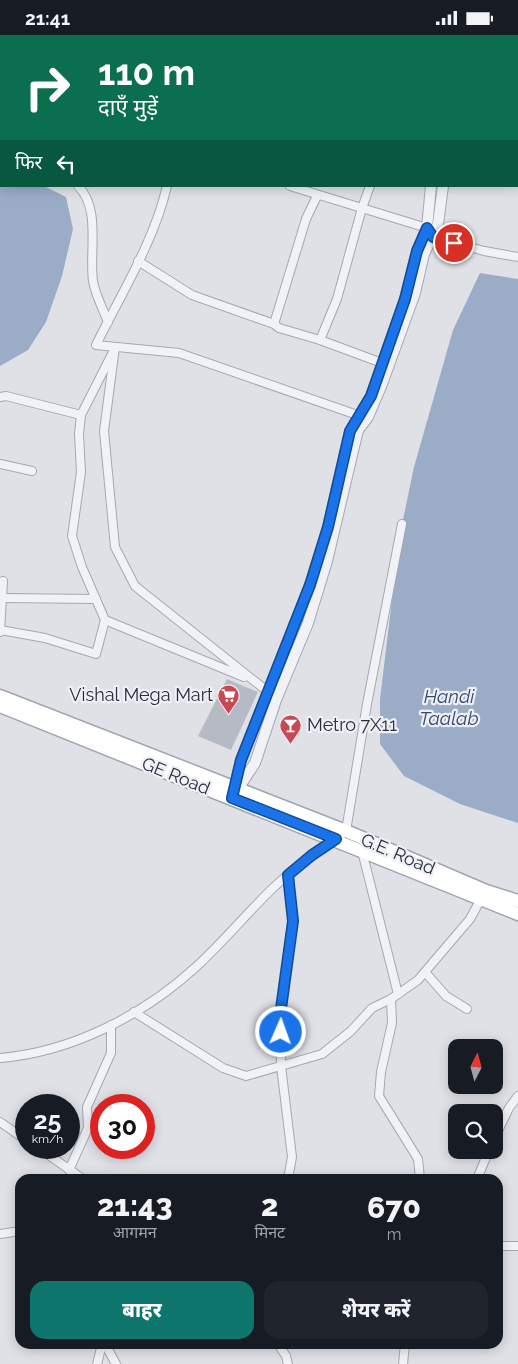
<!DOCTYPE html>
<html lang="hi">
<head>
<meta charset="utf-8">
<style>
	body { margin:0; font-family:Raleway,"Noto Sans Devanagari",sans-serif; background:#20242c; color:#f1f3f6; height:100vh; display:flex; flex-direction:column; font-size:19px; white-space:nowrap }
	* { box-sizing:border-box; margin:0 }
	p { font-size:16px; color:#9ea1a6 }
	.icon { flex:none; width:28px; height:28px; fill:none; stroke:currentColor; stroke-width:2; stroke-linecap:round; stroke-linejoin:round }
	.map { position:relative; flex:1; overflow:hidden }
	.drawer { position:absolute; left:15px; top:1139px; width:488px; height:175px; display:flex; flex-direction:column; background:#171b24; border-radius:15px; box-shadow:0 2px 12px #0003 }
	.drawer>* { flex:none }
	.top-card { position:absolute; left:0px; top:0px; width:519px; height:152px; box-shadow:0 2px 12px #0003; background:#0b6e4f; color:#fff; overflow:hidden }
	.needle { width:32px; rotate:6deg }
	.buttons { position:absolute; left:448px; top:1004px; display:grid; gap:10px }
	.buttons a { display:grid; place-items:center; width:55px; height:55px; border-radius:10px; background:#171b24; box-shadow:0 2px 12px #0003; font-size:25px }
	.speed { position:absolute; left:15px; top:1059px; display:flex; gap:10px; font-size:25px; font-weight:700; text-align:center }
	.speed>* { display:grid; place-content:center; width:65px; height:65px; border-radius:50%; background:#171b24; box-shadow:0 2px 12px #0003; line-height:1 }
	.speed small { font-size:12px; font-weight:400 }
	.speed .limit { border:8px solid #d22; background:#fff; color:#111 }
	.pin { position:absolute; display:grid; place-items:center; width:42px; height:42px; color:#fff; margin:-21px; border:2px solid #fff; border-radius:50%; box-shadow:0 1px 5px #0007 }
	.me { position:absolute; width:55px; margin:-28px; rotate:2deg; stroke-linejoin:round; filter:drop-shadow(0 0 4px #0008) }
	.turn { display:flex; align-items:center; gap:18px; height:105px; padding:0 15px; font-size:22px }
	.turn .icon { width:65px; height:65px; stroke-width:2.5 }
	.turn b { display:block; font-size:35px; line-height:42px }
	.then { display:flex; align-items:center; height:48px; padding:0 15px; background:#0003; gap:10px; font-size:19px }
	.eta { display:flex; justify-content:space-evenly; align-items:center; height:85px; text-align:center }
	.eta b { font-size:30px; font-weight:800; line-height:35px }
	.primary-button { display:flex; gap:10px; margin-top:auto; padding:10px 15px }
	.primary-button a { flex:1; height:58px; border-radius:15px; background:#0f766e; color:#fff; font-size:20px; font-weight:800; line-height:58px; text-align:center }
	.primary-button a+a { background:#20242c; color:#f1f3f6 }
	.status { display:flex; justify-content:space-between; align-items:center; height:35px; padding:0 25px; background:#171b24; direction:ltr }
	.status svg { height:14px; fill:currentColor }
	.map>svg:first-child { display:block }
	.water { fill:#9bacc6 }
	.building { fill:#b6bac4 }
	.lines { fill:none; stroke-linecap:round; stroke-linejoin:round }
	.minor-casing { stroke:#a4a8b1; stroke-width:10 }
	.tertiary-casing { stroke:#a4a8b1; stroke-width:12 }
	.primary-casing { stroke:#9fa5b2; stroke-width:15 }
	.minor { stroke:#f1f2f6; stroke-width:8 }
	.tertiary { stroke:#f1f2f6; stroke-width:10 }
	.primary { stroke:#fff; stroke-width:12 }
	.route-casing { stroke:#114b97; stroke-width:12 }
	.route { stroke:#1a73e8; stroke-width:9 }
	.labels { text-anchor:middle; stroke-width:4.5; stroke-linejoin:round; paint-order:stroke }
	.poi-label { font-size:18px; fill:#282e3e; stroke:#eef0f5; text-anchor:end }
	.street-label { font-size:18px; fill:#282e3e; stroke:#eef0f5 }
	.water-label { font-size:19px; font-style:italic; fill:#354a6f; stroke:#eef0f5 }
</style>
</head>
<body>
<div class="status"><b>21:41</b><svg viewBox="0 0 49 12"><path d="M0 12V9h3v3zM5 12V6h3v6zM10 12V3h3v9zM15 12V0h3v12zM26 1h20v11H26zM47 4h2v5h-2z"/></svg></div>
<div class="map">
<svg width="518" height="1329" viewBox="0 0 518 1329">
	<rect width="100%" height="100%" fill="#dfe1e7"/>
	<g class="water">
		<polygon points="0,136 1,151 44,151 66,162 73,194 62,241 46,287 28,315 0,331"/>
		<polygon points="480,238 518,244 518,788 460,769 404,741 380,709 380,664 400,499 414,432 453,295"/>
	</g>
	<polygon class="building" points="227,644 258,657 231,715 198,701"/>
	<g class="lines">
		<defs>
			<g id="minor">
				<polyline points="131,0 138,1"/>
				<polyline points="19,1 19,0"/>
				<polyline points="64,1 65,0"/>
				<polyline points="198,1 199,0"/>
				<polyline points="0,123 1,123"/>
				<path d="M78 151C101 173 89 217 93 246 95 259 103 274 108 287"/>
				<path d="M167 151C154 207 121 259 96 310L179 318 363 382"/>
				<polyline points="290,151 427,193 433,202 484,216 518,222"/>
				<polyline points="138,226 192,260 274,289 279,293 320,305 382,328"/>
				<polyline points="274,289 306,184 317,161"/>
				<polyline points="320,305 337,264 362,173 370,151"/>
				<polyline points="115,312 104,396 115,512 135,551 272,660"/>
				<polyline points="0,362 6,361 81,380 112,319"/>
				<polyline points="81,380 79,399 81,437 72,501 82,532 105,585 244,642"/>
				<polyline points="0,429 32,436"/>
				<polyline points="4,563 96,564"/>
				<polyline points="0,595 45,603 96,619 105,585"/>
				<polyline points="0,597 3,546"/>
				<polyline points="362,816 398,959"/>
				<polyline points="425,937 446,961 467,974"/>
				<polyline points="391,964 392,988 381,1037 379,1061 418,1124 420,1144"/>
				<polyline points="134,977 223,1033 246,1041 322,1019 351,996 372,973 391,964 418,945 470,884 482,862"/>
				<path d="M0 1023C72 1017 144 980 197 931 224 906 247 878 274 852 297 831 322 815 346 796L367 669 402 489"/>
				<polyline points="0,1087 26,1105"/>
				<polyline points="494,1104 509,1073 518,1061"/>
				<polyline points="37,1112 83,1144"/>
				<polyline points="69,1135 88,1093 87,1072 111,1018 111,990"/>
				<polyline points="288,1144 292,1122 281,1031 280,981 293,886 288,840"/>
				<polyline points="477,1144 489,1115"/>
				<polyline points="0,1199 20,1196"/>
				<polyline points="498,1211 518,1211"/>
				<polyline points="105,1309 116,1329"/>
				<polyline points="278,1309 286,1321 288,1329"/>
				<polyline points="97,1329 102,1309"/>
				<polyline points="403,1329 405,1309"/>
			</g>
			<g id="tertiary">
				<polyline points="466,1 466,0"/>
				<polyline points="477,1 479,0"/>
				<polyline points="234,755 241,725 310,550 328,492 350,396 371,361 405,264 417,216 427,193 431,151"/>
				<polyline points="234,760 255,728 276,665 308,588 327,526 358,395 368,382 382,349 415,258 424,219 438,189 443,151"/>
			</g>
			<g id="primary">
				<polyline points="0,661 346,796 486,856 518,866"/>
				<polyline points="0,671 518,879"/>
			</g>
		</defs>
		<use href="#minor" class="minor-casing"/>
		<use href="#tertiary" class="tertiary-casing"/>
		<use href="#primary" class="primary-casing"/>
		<use href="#minor" class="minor"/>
		<use href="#tertiary" class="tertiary"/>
		<use href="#primary" class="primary"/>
	</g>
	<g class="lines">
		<defs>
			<polyline id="route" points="281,997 280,981 293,886 288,840 312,820 336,804 232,763 241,725 310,550 328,492 350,396 371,361 405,264 417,216 427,193 433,202 454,208"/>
		</defs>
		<use href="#route" class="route-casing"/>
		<use href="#route" class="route"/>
	</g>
	<defs>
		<symbol id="supermarket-pin" viewBox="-11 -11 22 30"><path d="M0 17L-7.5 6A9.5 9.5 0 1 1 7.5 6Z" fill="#c74951" stroke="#eef0f5"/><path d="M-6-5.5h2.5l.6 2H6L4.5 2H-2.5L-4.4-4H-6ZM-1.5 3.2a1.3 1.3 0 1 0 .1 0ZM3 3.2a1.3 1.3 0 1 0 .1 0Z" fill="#fff"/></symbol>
		<symbol id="bar-pin" viewBox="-11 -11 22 30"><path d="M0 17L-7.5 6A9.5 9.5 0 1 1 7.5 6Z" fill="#c74951" stroke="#eef0f5"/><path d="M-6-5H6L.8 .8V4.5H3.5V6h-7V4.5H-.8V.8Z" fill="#fff"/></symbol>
	</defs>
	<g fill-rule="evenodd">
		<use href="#supermarket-pin" x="216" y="648" width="25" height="34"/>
		<use href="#bar-pin" x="278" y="678" width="25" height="34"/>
	</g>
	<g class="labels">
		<g class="poi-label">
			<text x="213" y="666">Vishal Mega Mart</text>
			<text x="307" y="696" text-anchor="start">Metro 7X11</text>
		</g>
		<g class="street-label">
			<text transform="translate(176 741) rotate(22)" y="6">GE Road</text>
			<text transform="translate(398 819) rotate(23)" y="6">G.E. Road</text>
		</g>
		<g class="water-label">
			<text x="449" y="668">Handi<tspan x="449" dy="22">Taalab</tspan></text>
		</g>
	</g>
</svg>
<div class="buttons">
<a><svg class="needle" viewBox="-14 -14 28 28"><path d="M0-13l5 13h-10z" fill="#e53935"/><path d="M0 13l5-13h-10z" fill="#9ea1a6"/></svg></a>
<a><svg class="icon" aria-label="search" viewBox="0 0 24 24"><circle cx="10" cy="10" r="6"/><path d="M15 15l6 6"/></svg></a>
</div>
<div class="speed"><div>25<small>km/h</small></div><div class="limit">30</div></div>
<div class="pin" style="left:454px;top:208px;background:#d93025"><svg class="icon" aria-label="arrive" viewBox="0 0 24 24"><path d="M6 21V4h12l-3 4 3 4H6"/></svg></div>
<svg class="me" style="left:281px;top:997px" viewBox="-20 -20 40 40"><circle r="17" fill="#1a73e8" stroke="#fff" stroke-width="3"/><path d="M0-11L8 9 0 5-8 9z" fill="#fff"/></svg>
<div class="top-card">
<div class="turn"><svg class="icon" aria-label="right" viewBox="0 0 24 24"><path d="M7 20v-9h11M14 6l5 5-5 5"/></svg><div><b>110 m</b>दाएँ मुड़ें</div></div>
<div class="then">फिर<svg class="icon" aria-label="left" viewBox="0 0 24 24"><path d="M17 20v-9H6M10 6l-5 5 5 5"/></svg></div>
</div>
<section class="drawer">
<div class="eta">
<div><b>21:43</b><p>आगमन</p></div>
<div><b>2</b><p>मिनट</p></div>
<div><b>670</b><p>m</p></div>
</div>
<div class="primary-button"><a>बाहर</a><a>शेयर करें</a></div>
</section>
</div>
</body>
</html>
